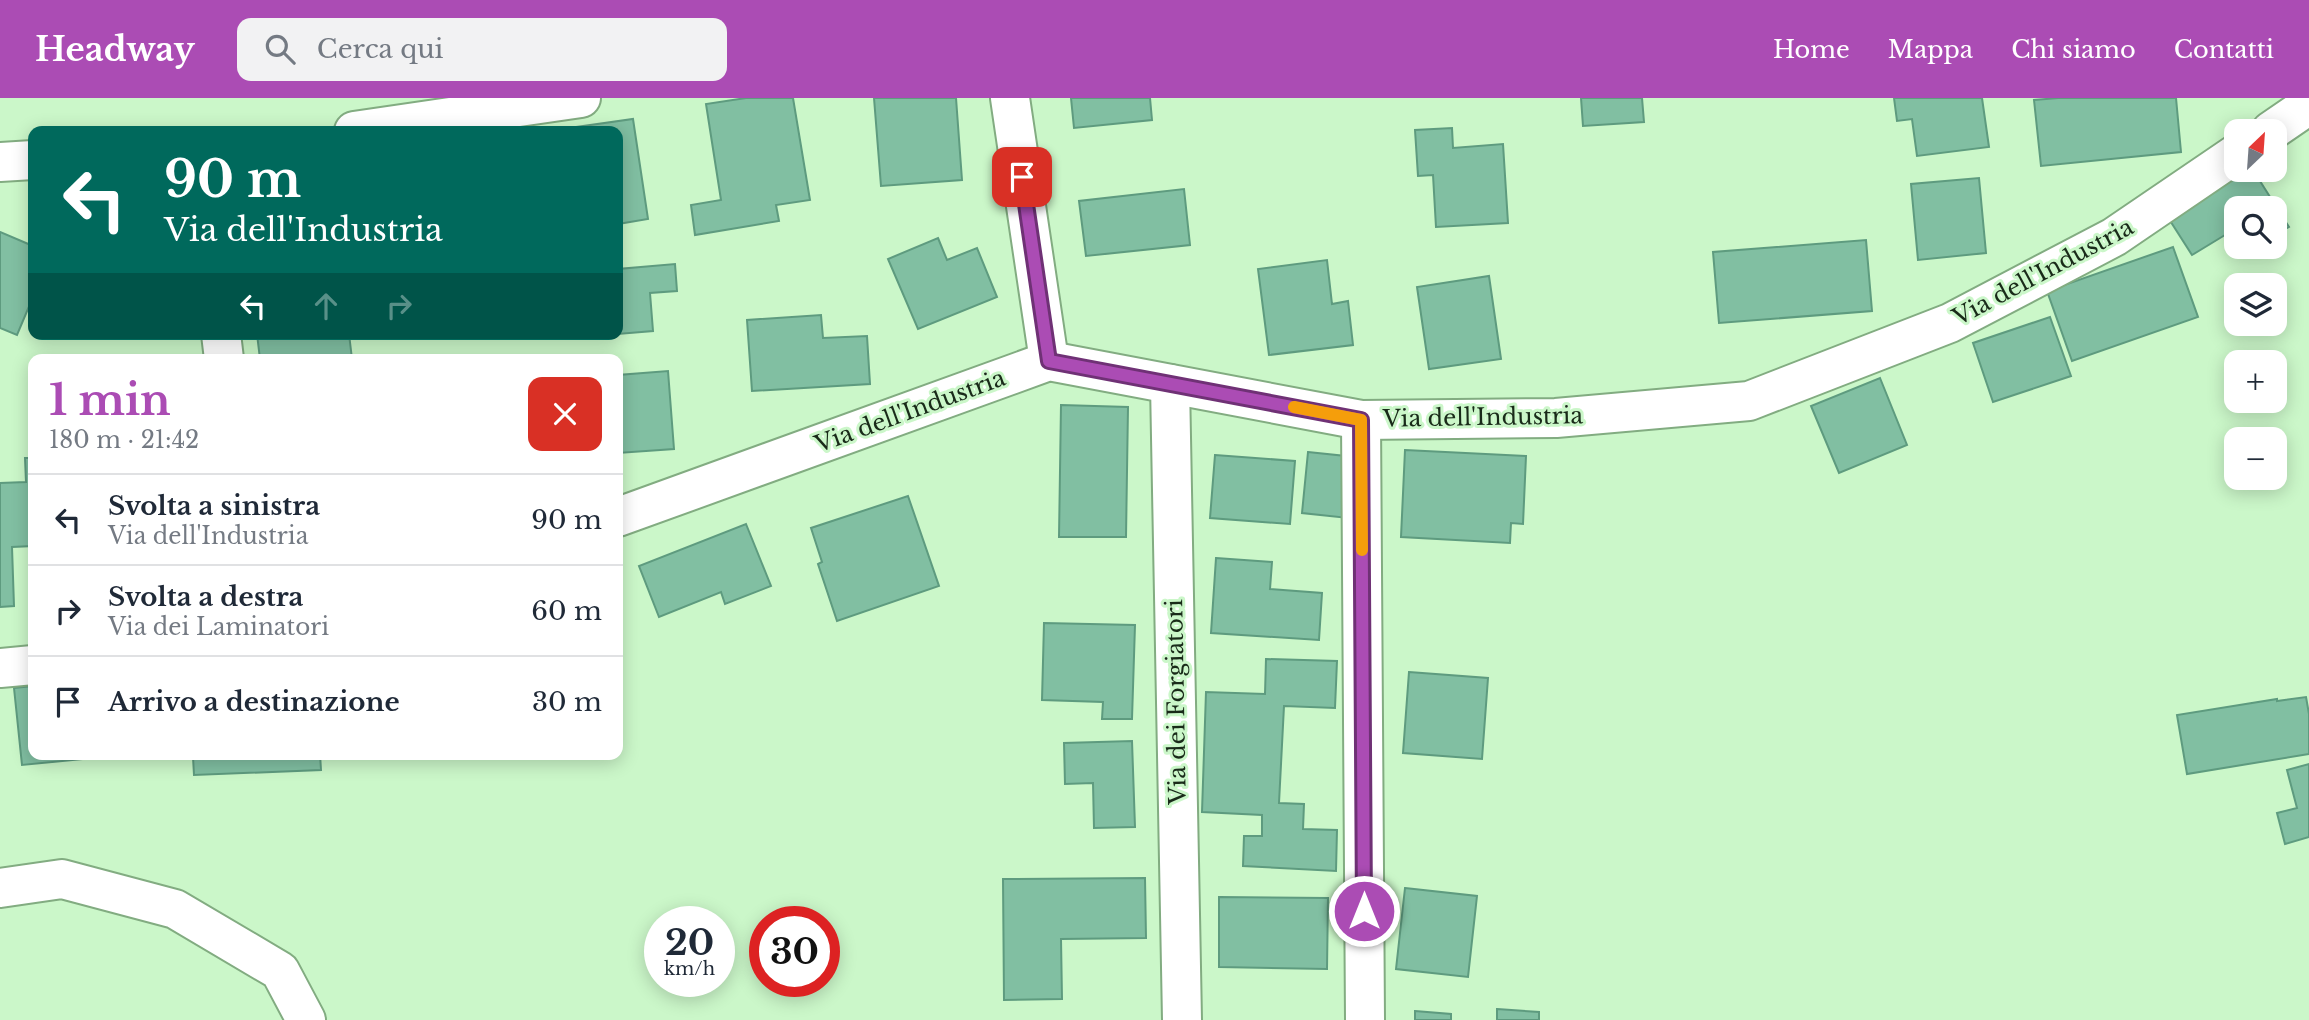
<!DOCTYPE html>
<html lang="it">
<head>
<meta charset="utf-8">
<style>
	body { margin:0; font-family:"Libre Baskerville",serif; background:#f2f2f3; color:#1f2937; height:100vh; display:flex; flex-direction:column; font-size:26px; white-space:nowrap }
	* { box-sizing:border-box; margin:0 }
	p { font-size:23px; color:#747a83 }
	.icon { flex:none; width:38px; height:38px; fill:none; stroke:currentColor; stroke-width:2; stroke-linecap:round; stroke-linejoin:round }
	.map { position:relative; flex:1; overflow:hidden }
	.sheet { position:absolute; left:28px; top:256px; width:595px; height:406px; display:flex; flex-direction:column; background:#fff; border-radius:14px; box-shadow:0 4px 18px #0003 }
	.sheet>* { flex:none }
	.top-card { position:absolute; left:28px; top:28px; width:595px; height:214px; border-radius:14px; box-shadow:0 4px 18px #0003; background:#00695c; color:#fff; overflow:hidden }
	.needle { width:46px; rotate:25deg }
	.tools { position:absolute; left:2224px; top:21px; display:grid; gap:14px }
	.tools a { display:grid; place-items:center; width:63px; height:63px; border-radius:14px; background:#fff; box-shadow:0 4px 18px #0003; font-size:35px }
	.speed { position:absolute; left:644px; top:808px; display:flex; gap:14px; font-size:35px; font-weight:700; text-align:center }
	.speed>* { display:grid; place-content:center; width:91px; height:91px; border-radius:50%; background:#fff; box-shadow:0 4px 18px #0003; line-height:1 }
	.speed small { font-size:18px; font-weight:400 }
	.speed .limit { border:10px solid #d22; background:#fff; color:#111 }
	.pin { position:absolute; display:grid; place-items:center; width:60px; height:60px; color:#fff; margin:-30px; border-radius:14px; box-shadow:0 4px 10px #0006 }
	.me { position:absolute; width:77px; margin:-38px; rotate:0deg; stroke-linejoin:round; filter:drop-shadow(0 0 5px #0008) }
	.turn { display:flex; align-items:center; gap:24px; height:147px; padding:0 21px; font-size:32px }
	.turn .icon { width:91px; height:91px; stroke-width:2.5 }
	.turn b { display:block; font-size:49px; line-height:60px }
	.lanes { display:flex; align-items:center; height:66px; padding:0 21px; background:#0003; justify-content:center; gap:35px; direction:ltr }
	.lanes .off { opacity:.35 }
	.round { display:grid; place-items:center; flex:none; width:74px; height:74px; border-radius:14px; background:#f2f2f3 }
	.overview { display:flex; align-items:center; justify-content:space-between; height:119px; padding:0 21px }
	h1 { font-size:42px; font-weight:700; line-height:52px; color:#ab4cb4 }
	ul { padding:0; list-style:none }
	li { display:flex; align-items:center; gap:21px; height:91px; padding:0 21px; border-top:2px solid #e0e1e3 }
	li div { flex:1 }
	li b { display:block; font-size:26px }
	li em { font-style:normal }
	header { display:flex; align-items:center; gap:42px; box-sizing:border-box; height:98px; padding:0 35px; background:#ab4cb4; color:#fff }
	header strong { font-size:33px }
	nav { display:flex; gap:38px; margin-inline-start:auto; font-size:24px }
	.search { width:490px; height:63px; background:#f2f2f3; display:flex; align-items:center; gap:18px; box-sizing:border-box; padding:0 24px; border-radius:14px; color:#747a83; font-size:26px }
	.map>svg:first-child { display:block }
	.building { fill:#81bfa2; stroke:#5e9b7f; stroke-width:2 }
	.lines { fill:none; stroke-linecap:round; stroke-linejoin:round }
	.minor-casing { stroke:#82ac81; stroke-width:42 }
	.minor { stroke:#fff; stroke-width:38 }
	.route-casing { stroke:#6f3175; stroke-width:18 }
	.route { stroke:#ab4cb4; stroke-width:12 }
	.slow { stroke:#f59e0b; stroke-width:12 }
	.labels { text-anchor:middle; stroke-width:6; stroke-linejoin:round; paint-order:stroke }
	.street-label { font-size:23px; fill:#192a19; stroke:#cbf7c9 }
</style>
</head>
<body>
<header>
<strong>Headway</strong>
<div class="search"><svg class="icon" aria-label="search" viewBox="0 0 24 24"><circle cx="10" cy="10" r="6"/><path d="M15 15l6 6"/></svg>Cerca qui</div>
<nav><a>Home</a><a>Mappa</a><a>Chi siamo</a><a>Contatti</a></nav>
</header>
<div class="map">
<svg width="2309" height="922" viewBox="0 0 2309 922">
	<rect width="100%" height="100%" fill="#cbf7c9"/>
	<g class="building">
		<polygon points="746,0 793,0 810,102 776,107 779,123 695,137 691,107 721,102 706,6"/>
		<polygon points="874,0 956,0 962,82 881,88"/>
		<polygon points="1071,0 1150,0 1152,22 1074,30"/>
		<polygon points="1581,0 1642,0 1644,24 1583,28"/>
		<polygon points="1894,0 1982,0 1989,49 1917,58 1912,21 1897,23"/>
		<polygon points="2058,0 2176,0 2181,54 2041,68 2034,2"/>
		<polygon points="633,21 648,121 618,126 618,33 555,32"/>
		<polygon points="1452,30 1453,50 1503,46 1508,125 1436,129 1433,77 1418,78 1415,32"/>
		<polygon points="2248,72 2253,72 2289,129 2275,137 2275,110 2236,110 2236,149 2256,149 2239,159 2225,137 2192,157 2169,121"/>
		<polygon points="1979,80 1986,155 1918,162 1911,86"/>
		<polygon points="1184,91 1190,147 1086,158 1079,103"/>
		<polygon points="0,134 33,148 33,199 17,237 0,230"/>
		<polygon points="938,140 947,162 977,150 997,199 918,231 888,161"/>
		<polygon points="1866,142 1872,213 1719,225 1713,154"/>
		<polygon points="2173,149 2198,219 2072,263 2047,193"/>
		<polygon points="1327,162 1332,206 1348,203 1353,247 1269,257 1258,171"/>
		<polygon points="675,166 677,193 650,195 653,233 618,236 618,171"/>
		<polygon points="1489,178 1501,261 1429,271 1417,189"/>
		<polygon points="821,217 823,240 867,238 870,286 752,293 747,222"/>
		<polygon points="2050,219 2071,278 1993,304 1973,245"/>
		<polygon points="257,236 349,236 352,261 260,261"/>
		<polygon points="573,236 613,236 573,239"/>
		<polygon points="668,273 674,351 618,355 618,277"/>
		<polygon points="1880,280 1907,347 1839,375 1811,308"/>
		<polygon points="1061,307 1128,309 1126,439 1059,439"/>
		<polygon points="1405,352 1526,358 1523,426 1511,425 1510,445 1401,439"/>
		<polygon points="1308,354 1355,359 1348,420 1302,415"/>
		<polygon points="1215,357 1295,363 1290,426 1210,420"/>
		<polygon points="25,360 33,360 33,448 12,449 14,508 0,509 0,385 26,384"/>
		<polygon points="908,398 939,488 837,523 818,466 822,464 811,430"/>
		<polygon points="746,426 771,488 725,506 721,494 659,519 639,468"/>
		<polygon points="1216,460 1272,464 1270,491 1322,495 1319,542 1211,535"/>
		<polygon points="1044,525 1135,527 1132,621 1102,621 1103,604 1042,602"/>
		<polygon points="1266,561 1337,563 1335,610 1284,608 1279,705 1304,706 1303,731 1337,732 1336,773 1243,768 1244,738 1262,738 1262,717 1202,714 1206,594 1265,596"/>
		<polygon points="1409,574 1488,580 1482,661 1403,655"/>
		<polygon points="33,588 33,656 113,658 22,667 14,590"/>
		<polygon points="2306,599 2309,616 2309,656 2187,676 2177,617 2277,601 2277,603"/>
		<polygon points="1132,643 1135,729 1094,730 1093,685 1065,686 1064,645"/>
		<polygon points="155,656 320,656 321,672 194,677 193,659 156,661"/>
		<polygon points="2309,666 2309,739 2285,746 2277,715 2297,710 2287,672"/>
		<polygon points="1145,780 1146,840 1061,841 1062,901 1004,902 1003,781"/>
		<polygon points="1405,790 1477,798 1468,879 1396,871"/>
		<polygon points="1219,799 1328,800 1327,871 1219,869"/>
		<polygon points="1497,911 1539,914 1539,922 1497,922"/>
		<polygon points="1415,913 1451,916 1451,922 1415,922"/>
	</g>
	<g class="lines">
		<defs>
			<g id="minor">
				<polyline points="1010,0 1049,263"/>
				<polyline points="354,33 581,0"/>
				<polyline points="2271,33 2309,7"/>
				<polyline points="0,64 33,62"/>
				<polyline points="221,236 224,261"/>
				<polyline points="1170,286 1182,922"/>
				<polyline points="1361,322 1365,922"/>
				<polyline points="618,419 1049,263 1361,322 1556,320 1749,303 1950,225 2114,139 2236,56"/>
				<polyline points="0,570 33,567"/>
				<polyline points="0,790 62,781 175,811 280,873 306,922"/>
			</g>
		</defs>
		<use href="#minor" class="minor-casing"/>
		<use href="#minor" class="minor"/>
	</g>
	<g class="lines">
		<defs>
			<polyline id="route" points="1022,79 1049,263 1361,322 1364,813"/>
		</defs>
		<use href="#route" class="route-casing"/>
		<use href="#route" class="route"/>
		<polyline class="slow" points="1294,309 1361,322 1362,452"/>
	</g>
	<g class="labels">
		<g class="street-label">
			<text transform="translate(2043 174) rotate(-28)" y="8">Via dell'Industria</text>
			<text transform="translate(910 313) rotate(-20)" y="8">Via dell'Industria</text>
			<text transform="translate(1483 319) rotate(-1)" y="8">Via dell'Industria</text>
			<text transform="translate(1176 604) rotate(-91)" y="8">Via dei Forgiatori</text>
		</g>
	</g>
</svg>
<div class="tools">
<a><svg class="needle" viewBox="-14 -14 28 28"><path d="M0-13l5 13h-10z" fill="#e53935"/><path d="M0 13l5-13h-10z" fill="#747a83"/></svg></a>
<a><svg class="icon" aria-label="search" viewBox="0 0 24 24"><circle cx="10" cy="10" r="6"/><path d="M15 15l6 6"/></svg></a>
<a><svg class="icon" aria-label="layers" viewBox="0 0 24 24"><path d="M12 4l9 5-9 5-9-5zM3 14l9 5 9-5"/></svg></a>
<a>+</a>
<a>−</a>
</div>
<div class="speed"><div>20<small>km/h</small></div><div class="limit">30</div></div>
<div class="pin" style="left:1022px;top:79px;background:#d93025"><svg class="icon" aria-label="arrive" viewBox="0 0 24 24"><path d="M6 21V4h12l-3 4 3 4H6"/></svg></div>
<svg class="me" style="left:1364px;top:813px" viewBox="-20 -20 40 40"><circle r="17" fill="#ab4cb4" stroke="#fff" stroke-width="3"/><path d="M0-11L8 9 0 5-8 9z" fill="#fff"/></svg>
<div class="top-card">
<div class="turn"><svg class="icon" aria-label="left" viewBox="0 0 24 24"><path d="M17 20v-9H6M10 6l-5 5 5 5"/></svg><div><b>90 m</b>Via dell'Industria</div></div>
<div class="lanes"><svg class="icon" aria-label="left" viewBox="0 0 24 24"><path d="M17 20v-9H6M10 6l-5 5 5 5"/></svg><svg class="icon off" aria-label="ahead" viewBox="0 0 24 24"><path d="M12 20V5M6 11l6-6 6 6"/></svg><svg class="icon off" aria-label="right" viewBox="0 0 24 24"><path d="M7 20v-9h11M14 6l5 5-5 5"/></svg></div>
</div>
<section class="sheet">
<div class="overview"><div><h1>1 min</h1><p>180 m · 21:42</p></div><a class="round" style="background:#d93025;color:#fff"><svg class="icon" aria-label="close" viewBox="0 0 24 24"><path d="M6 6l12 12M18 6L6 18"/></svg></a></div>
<ul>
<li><svg class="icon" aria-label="left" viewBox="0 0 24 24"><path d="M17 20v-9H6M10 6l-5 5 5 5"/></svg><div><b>Svolta a sinistra</b><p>Via dell'Industria</p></div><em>90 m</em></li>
<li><svg class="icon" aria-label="right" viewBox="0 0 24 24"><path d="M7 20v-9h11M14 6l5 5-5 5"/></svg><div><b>Svolta a destra</b><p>Via dei Laminatori</p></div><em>60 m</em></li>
<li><svg class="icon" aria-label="arrive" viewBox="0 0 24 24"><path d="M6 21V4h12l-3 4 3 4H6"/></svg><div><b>Arrivo a destinazione</b></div><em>30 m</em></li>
</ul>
</section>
</div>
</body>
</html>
